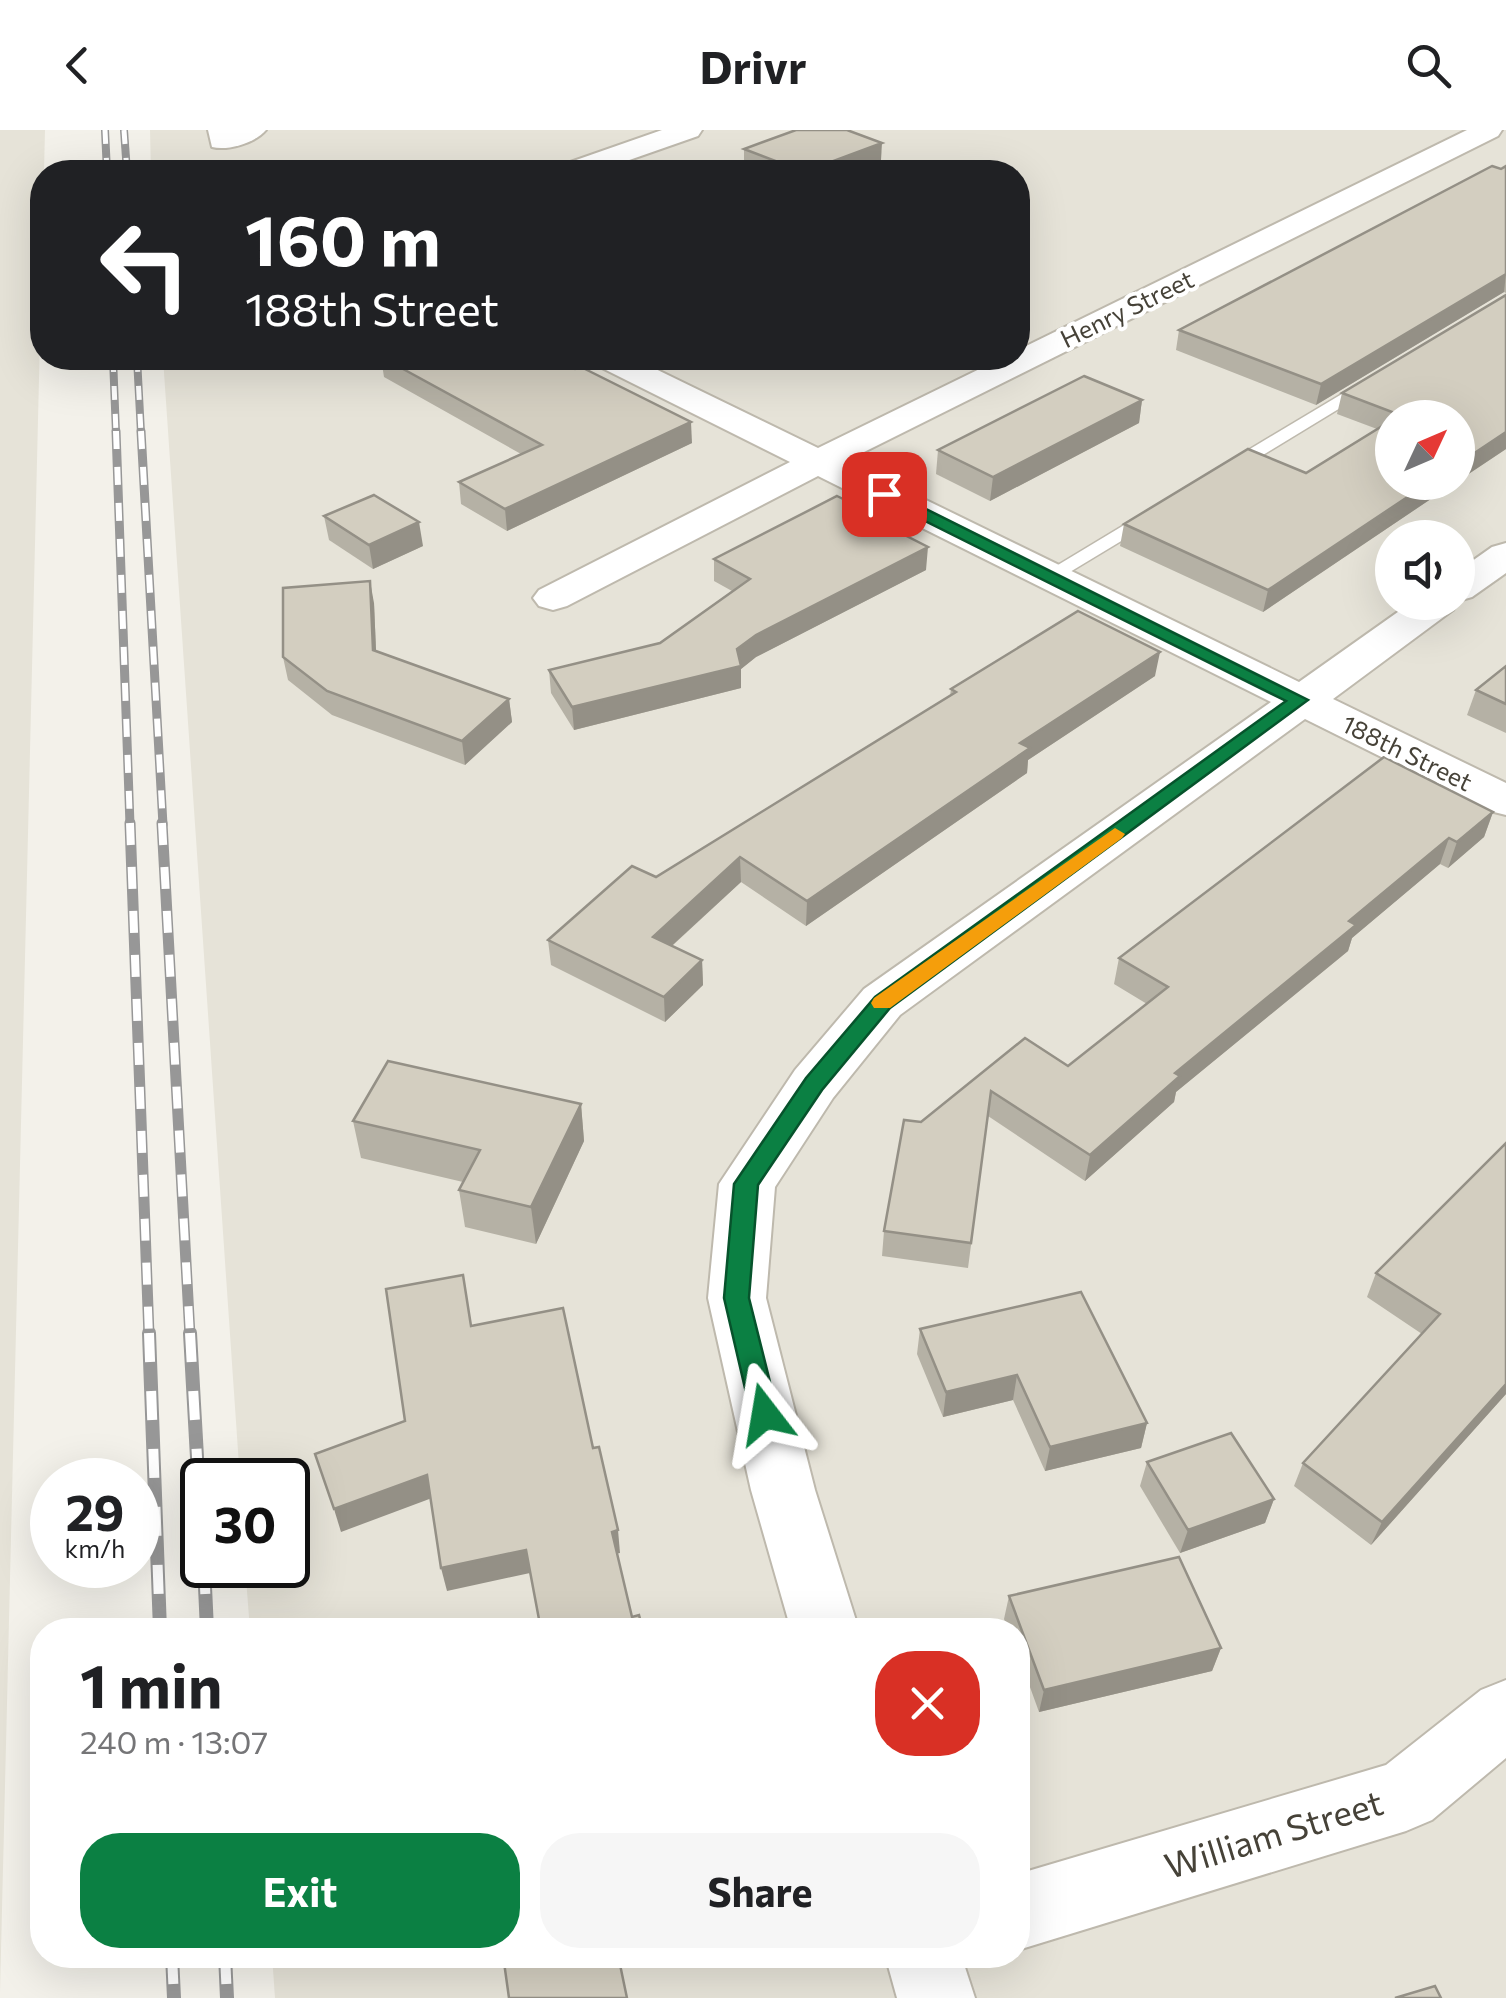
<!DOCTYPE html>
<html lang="en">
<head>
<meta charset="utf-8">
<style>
	body { margin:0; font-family:Commissioner,sans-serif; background:#f6f6f6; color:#202124; height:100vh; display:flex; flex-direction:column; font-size:38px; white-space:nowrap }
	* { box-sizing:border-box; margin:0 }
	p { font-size:32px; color:#757577 }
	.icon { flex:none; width:55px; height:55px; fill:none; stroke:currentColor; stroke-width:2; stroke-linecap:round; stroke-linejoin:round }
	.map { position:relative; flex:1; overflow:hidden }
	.sheet { position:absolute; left:30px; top:1488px; width:1000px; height:350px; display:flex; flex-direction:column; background:#fff; border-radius:40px; box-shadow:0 10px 40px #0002 }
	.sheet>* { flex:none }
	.guide { position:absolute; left:30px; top:30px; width:1000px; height:210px; border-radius:40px; box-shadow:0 10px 40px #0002; background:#202124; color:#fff; overflow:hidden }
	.needle { width:65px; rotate:46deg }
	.buttons { position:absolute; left:1375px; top:270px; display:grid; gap:20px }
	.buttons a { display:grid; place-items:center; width:100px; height:100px; border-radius:50%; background:#fff; box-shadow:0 10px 40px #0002; font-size:50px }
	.speed { position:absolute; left:30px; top:1328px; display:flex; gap:20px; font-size:50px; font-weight:700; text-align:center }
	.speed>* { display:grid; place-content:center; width:130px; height:130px; border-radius:50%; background:#fff; box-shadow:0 10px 40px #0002; line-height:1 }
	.speed small { font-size:25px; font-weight:400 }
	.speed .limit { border:5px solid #111; border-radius:15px; background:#fff; color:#111 }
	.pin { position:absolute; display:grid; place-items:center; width:85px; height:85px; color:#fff; margin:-42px; border-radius:20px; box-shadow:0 5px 15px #0006 }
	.me { position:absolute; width:110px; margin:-55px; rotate:346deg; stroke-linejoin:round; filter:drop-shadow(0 0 8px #0008) }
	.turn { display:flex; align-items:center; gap:35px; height:210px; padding:0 50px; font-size:45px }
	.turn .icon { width:130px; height:130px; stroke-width:2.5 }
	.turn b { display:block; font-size:70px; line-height:85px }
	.round { display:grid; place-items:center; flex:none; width:105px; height:105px; border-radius:40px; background:#f6f6f6 }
	.summary { display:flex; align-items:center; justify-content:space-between; height:170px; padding:0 50px }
	h1 { font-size:60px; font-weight:700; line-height:75px }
	.primary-button { display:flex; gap:20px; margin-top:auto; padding:20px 50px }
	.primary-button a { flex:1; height:115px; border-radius:40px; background:#0b8043; color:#fff; font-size:40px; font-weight:700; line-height:115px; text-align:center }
	.primary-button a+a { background:#f6f6f6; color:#202124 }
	header { display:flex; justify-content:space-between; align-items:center; height:130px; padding:0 50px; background:#fff; font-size:45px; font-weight:700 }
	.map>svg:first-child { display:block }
	.residential { fill:#e6e3d8; fill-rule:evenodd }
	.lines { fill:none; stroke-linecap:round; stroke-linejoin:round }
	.lane-casing { stroke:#beb9ad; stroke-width:3 }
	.street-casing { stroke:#beb9ad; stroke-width:4 }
	.lane { fill:#fff; fill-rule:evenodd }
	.street { fill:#fff; fill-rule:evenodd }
	.rail-far3-casing { stroke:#979797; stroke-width:8 }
	.rail-far2-casing { stroke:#979797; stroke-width:9 }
	.rail-far1-casing { stroke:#979797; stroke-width:11 }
	.rail-casing { stroke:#979797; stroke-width:14 }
	.rail-far3 { stroke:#fff; stroke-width:5; stroke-dasharray:14; stroke-linecap:butt }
	.rail-far2 { stroke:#fff; stroke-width:6; stroke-dasharray:18; stroke-linecap:butt }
	.rail-far1 { stroke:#fff; stroke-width:8; stroke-dasharray:22; stroke-linecap:butt }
	.rail { stroke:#fff; stroke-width:10; stroke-dasharray:29; stroke-linecap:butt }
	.wall { fill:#b5b1a5 }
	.shaded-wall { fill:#949086 }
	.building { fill:#d3cec0; stroke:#949086; stroke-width:2.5 }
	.route { fill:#0b8043; stroke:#07532c; stroke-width:2.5 }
	.slow { fill:#f59e0b }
	.labels { text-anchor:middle; stroke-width:8; stroke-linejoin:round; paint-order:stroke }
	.far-street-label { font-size:25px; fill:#464238; stroke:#fff }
	.near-street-label { font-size:35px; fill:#464238; stroke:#fff }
</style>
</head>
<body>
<header><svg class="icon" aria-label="back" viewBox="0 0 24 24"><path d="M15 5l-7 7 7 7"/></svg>Drivr<svg class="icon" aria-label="search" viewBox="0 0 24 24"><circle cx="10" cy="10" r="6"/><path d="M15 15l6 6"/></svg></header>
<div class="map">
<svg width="1506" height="1868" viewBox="0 0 1506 1868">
	<rect width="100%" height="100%" fill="#f3f1ea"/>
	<g class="residential">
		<polygon points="0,0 45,0 0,1863"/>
		<path d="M150 0H1506V1868H275L272 1825H1018V1500H250L245 1435H288V1350H240L163 228H1018V42H151ZM1392 288H1458V352H1392ZM1392 408H1458V472H1392Z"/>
	</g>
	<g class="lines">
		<defs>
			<g id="lane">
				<polygon points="1372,246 1378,247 1378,255 1232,344 1225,346 1215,340"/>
				<polygon points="1154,377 1164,383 1161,387 1055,451 1041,451 1038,447"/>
			</g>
			<g id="street">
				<path d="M208 0H266C255 13 228 21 212 17Z"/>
				<polygon points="662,0 702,0 698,6 595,42 555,42 559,36"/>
				<polygon points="1467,0 1502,0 1498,6 846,331 1299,552 1412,472 1458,472 1458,441 1492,417 1506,413 1506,443 1472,467 1458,471 1459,472 1453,480 1333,569 1506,653 1506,685 1490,681 1305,589 900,885 833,968 775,1057 766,1168 815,1360 859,1500 791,1500 751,1360 708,1168 719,1054 795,940 864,859 1271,572 818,346 567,476 553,480 539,476 533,468 539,460 790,332 596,235 591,228 633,228 818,318 1002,228 1018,228 1018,220"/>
				<polygon points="1506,1550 1506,1628 1432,1690 1406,1701 1018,1820 1018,1744 1386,1635 1481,1560"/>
				<polygon points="885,1825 961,1825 975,1868 897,1868"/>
			</g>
		</defs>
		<use href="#lane" class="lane-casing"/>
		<use href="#street" class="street-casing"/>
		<use href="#lane" class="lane"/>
		<use href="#street" class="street"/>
		<defs>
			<g id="rail-far3">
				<polyline points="105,0 107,42"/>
				<polyline points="124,0 127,42"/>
				<polyline points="113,228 116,303"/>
				<polyline points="137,228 141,303"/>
			</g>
			<g id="rail-far2">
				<polyline points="116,301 130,695"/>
				<polyline points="141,301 163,695"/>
			</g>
			<g id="rail-far1">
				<polyline points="130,693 149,1206"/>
				<polyline points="162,693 190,1206"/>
			</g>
			<g id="rail">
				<polyline points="149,1203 160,1500"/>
				<polyline points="190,1203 202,1416"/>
				<polyline points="204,1435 207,1500"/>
				<polyline points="172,1825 174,1868"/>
				<polyline points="225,1825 227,1868"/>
			</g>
		</defs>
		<use href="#rail-far3" class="rail-far3-casing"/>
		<use href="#rail-far2" class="rail-far2-casing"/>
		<use href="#rail-far1" class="rail-far1-casing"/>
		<use href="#rail" class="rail-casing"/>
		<use href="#rail-far3" class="rail-far3"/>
		<use href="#rail-far2" class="rail-far2"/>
		<use href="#rail-far1" class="rail-far1"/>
		<use href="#rail" class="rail"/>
	</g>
	<g class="wall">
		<polygon points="744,19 881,30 848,42 760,42 744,36"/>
		<polygon points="1506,36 1506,163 1504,162 1316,275 1176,220 1179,200"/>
		<polygon points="1506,165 1506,319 1458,351 1458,288 1392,288 1392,352 1456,352 1263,482 1120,416 1124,394 1306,343 1377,299 1337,284 1342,263"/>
		<polygon points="381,228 552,228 692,313 507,401 461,374 459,352 521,324 384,247"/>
		<polygon points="1142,270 1139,293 990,371 936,344 938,320"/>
		<polygon points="324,386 423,416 373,439 329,410"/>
		<polygon points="892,393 892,399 926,440 756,527 741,539 741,558 574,600 551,563 549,540 660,513 732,461 714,451 714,429"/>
		<polygon points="374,473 376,521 509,569 512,592 465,635 332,585 288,550 283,527"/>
		<polygon points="1506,536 1506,603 1467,585 1476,560"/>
		<polygon points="1155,546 1028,630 1027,643 806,796 741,752 672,816 702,830 703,855 665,892 551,835 548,810 656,747 950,566 951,559"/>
		<polygon points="1493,682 1484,707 1448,738 1440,734 1352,808 1348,821 1176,962 1174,972 1085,1051 988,986 968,1138 882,1126 884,1101 921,992 1025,908 1068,936 1147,874 1114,854 1119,828"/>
		<polygon points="581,974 584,1011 536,1114 465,1097 459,1060 463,1052 361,1028 353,991"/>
		<polygon points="1506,1013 1506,1264 1371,1415 1294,1356 1303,1333 1422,1204 1367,1167 1376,1143"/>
		<polygon points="920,1199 1147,1293 1141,1318 1045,1341 1013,1270 943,1287 917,1224"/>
		<polygon points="1147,1332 1274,1369 1265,1393 1180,1423 1140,1356"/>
		<polygon points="1009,1466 1221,1518 1212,1541 1039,1582 1018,1524 1018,1500 1008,1500 1004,1489"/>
	</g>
	<g class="shaded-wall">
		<polygon points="882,13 881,30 848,42 804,42"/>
		<polygon points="1506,144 1504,162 1316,275 1321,254"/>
		<polygon points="1142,270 1139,293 990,371 993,347"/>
		<polygon points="691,292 692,313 507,401 505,379"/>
		<polygon points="1506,302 1506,319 1458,351 1458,334"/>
		<polygon points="1430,352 1456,352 1263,482 1268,460"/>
		<polygon points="419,392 423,416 373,439 369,415"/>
		<polygon points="928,417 926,440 756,527 741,539 741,558 574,600 572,577 737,519 756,505"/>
		<polygon points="370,451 374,473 377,543 373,520"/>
		<polygon points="1160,522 1155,546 1028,630 1027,643 806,796 807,771 1020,613"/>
		<polygon points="509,569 512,592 465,635 462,611"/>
		<polygon points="1493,682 1484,707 1448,738 1457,712"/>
		<polygon points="1449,708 1440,734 1352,808 1348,821 1176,962 1174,972 1085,1051 1090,1025 1175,943 1349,791"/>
		<polygon points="740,727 741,752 654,832 653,807"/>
		<polygon points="702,830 703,855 665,892 664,867"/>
		<polygon points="581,974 584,1011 536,1114 531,1077"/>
		<polygon points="1017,1245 1013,1270 943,1287 946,1262"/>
		<polygon points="1506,1254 1506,1264 1371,1415 1382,1392"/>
		<polygon points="1147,1293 1141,1318 1045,1341 1050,1317"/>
		<polygon points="427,1345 432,1368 341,1402 334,1379"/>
		<polygon points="1274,1369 1265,1393 1180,1423 1188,1400"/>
		<polygon points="618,1400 620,1423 614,1424 612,1402"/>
		<polygon points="526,1420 530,1443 447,1461 441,1438"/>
		<polygon points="1221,1518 1212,1541 1039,1582 1044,1560"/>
		<polygon points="618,1825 646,1825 619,1832"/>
	</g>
	<g class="building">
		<polygon points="796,0 847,0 882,13 804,42 744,19"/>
		<polygon points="715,35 734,42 695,42"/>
		<polygon points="1492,36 1501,39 1506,36 1506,144 1321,254 1179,200"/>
		<polygon points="1506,165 1506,302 1458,334 1458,288 1397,288 1400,285 1342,263"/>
		<polygon points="383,228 552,228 575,239 581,237 691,292 505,379 459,352 542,315"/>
		<polygon points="1084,246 1142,270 993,347 938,320"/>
		<polygon points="1392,290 1392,352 1430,352 1268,460 1124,394 1248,319 1306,343"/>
		<polygon points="374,365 419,392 369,415 324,386"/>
		<polygon points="837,366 892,393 887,396 928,417 756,505 737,519 741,536 572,577 549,540 660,513 750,449 714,429"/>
		<polygon points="370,451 373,520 509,569 462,611 327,561 283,527 283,458"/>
		<polygon points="1078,481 1160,522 1020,613 1030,618 807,771 740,727 653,807 702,830 664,867 548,810 632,736 656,747 956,562 951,559"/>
		<polygon points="1506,536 1506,574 1476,560"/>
		<polygon points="1384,627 1493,682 1457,712 1449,708 1349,791 1356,795 1175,943 1180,946 1090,1025 991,961 971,1113 884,1101 904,990 921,992 1025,908 1068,936 1168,857 1119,828"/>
		<polygon points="388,931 581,974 531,1077 459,1060 480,1020 353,991"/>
		<polygon points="1506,1013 1506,1254 1382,1392 1303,1333 1440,1184 1376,1143"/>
		<polygon points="463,1145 471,1196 563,1178 593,1318 599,1317 618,1400 612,1402 632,1487 639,1485 643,1500 541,1500 526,1420 441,1438 427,1345 334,1379 315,1324 405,1291 386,1159"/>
		<polygon points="1081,1162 1147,1293 1050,1317 1017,1245 946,1262 920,1199"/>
		<polygon points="1231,1303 1274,1369 1188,1400 1147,1332"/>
		<polygon points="1179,1427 1221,1518 1044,1560 1009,1466"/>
		<polygon points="503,1825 618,1825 627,1868 509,1868"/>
		<polygon points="1435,1856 1441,1868 1395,1868"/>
	</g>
	<polygon class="route" points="879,361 890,361 1308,570 890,878 822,960 758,1055 749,1168 778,1284 774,1292 765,1295 755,1292 751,1284 724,1168 734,1054 806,948 875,867 1286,571 879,368"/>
	<polygon class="slow" points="1115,698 1125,704 1122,708 890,878 874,878 871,873 874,868"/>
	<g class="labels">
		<g class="far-street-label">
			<text transform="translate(1127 179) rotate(-26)" y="9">Henry Street</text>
			<text transform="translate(1407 623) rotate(26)" y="9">188th Street</text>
		</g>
		<g class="near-street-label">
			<text transform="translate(1274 1705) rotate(-17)" y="12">William Street</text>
		</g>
	</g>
</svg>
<div class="buttons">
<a><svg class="needle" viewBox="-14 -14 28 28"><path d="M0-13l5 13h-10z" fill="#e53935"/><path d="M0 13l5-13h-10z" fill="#757577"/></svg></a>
<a><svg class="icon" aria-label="sound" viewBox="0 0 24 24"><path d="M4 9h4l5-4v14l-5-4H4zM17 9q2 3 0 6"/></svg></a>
</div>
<div class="speed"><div>29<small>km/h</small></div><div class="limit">30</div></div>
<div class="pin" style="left:884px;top:364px;background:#d93025"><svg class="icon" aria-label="arrive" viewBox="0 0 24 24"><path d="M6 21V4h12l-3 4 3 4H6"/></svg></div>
<svg class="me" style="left:765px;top:1284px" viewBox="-20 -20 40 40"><path d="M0-17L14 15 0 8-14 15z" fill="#0b8043" stroke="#fff" stroke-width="4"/></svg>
<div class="guide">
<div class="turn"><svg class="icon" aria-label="left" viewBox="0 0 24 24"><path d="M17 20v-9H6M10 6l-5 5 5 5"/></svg><div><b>160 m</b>188th Street</div></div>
</div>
<section class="sheet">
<div class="summary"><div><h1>1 min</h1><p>240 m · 13:07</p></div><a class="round" style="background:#d93025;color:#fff"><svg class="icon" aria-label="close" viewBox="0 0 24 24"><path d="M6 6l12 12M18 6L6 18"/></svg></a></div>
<div class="primary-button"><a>Exit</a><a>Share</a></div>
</section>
</div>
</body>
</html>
